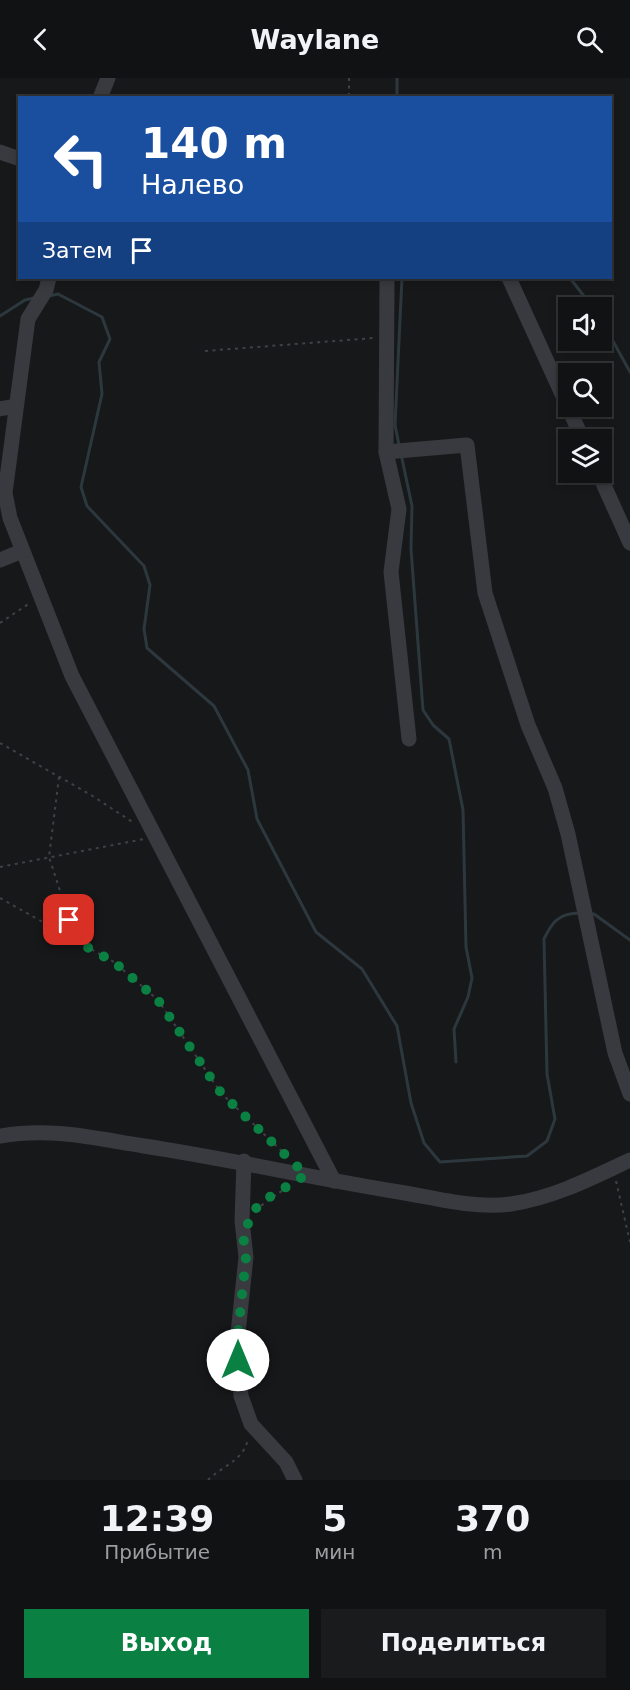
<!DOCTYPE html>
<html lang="ru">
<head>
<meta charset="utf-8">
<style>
	body { margin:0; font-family:"DejaVu Sans",sans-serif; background:#1a1b1d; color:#f1f3f6; height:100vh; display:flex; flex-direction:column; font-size:22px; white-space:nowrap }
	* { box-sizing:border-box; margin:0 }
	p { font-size:20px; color:#9c9ea0 }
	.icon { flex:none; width:33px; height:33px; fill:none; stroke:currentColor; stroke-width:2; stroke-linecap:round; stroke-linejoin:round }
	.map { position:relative; height:1402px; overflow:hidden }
	.drawer { display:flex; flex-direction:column; background:#111214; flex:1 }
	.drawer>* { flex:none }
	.hud { position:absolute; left:18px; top:18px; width:594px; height:183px; border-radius:0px; box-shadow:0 3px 9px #0003,0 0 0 2px #303234; background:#1a4fa0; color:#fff; overflow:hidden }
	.fabs { position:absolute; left:558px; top:219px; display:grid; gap:12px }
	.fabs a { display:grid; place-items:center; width:54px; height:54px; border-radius:0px; background:#111214; box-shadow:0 3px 9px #0003,0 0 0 2px #303234; font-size:30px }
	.pin { position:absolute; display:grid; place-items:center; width:51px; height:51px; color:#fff; margin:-26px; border-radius:12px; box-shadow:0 3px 9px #0006 }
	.me { position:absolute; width:66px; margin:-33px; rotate:0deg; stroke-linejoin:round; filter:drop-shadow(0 0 4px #0008) }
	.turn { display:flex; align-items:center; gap:21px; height:126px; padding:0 24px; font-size:27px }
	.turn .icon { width:78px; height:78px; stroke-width:2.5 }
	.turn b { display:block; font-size:42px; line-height:51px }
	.then { display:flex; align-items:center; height:57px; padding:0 24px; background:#0003; gap:12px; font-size:22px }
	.eta { display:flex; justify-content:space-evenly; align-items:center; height:102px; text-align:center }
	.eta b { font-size:36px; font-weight:700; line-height:42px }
	.primary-button { display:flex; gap:12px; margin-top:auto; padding:12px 24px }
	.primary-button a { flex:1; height:69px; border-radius:0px; background:#0b8043; color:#fff; font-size:24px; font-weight:700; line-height:69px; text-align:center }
	.primary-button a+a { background:#1a1b1d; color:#f1f3f6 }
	header { display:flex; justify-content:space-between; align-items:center; height:78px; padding:0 24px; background:#111214; font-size:27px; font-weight:700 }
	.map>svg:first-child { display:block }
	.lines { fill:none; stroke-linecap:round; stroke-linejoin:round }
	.stream { stroke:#2d383e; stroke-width:3 }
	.path { stroke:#3e4146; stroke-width:2; stroke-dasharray:3 4.5; stroke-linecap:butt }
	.minor { stroke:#383a3f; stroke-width:15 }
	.route { stroke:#0b8043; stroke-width:10; stroke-dasharray:0 18 }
</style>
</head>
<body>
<header><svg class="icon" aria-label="back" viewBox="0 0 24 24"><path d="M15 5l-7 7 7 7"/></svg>Waylane<svg class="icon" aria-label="search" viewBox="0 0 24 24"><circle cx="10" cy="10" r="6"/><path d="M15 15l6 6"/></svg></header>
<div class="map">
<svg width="630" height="1402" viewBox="0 0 630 1402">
	<rect width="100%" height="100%" fill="#17181a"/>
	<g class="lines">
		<g class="stream">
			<polyline points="397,0 397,20"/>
			<polyline points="570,200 593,230"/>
			<path d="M49 218 58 216 102 239 110 261 99 284 102 316 81 409 87 428 144 488 150 507 144 551 147 570 214 628 248 692 257 741 316 854 362 891 397 948 411 1025 424 1065 440 1084 527 1078 547 1063 555 1041 547 996 544 861C552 844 559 835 580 835"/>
			<polyline points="0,238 25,222 34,220"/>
			<polyline points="602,243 630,294"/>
			<polyline points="399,367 395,347 402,200"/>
			<polyline points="401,376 412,428 411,471 423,632 433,647 449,661 463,732 466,869 472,900 468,919 454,951 456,984"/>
			<polyline points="589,836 594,836 630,862"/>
		</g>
		<g class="path">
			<polyline points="349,0 349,20"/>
			<polyline points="205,273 374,260"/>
			<polyline points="0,545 30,525"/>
			<polyline points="0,665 91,717 134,745"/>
			<polyline points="59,699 49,779 76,862"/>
			<polyline points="0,789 144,761"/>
			<polyline points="0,820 114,884 158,922 221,1015 290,1081"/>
			<polyline points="616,1103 630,1164"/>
			<polyline points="255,1132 290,1107"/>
			<path d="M208 1402C222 1388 245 1382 248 1360"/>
		</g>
		<g class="minor">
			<polyline points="100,20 108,0"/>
			<polyline points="0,74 20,81"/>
			<polyline points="49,200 46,212 28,241 5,415 10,440 72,598 334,1103"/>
			<polyline points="387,200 386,374 399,431 391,494 409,661"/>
			<polyline points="509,200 583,362"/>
			<polyline points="0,331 16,328"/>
			<polyline points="386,374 467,367 485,515 528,647 555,710 568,756 615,975 630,1016"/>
			<polyline points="598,394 630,465"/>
			<polyline points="0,482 22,473"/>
			<path d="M0 1058C52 1049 93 1060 144 1068 229 1081 313 1100 399 1114 435 1120 474 1131 511 1126 553 1120 592 1100 630 1082"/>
			<polyline points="244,1083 242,1143 246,1179 237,1265 241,1318 251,1346 286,1384 295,1402"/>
		</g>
	</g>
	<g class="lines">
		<polyline class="route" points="69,842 76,863 114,884 158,922 221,1015 306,1097 268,1120 254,1132 243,1157 246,1179 237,1265 238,1282"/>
	</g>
</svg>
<div class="fabs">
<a><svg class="icon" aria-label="sound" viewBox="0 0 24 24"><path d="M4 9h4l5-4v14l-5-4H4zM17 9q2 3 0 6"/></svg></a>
<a><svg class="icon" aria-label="search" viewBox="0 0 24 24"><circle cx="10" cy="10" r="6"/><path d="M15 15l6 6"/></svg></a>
<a><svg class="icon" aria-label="layers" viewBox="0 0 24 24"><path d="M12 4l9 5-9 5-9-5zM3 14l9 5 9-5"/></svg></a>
</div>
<div class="pin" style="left:69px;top:842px;background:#d93025"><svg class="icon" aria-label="arrive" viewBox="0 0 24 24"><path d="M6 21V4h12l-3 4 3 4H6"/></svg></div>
<svg class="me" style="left:238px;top:1282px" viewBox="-20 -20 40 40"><circle r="19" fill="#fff"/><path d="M0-13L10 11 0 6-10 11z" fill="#0b8043"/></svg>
<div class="hud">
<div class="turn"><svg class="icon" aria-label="left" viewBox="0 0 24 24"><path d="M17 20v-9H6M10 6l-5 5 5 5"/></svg><div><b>140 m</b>Налево</div></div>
<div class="then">Затем<svg class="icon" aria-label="arrive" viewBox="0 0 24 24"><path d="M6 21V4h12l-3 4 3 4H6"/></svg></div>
</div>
</div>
<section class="drawer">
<div class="eta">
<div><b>12:39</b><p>Прибытие</p></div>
<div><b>5</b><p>мин</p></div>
<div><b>370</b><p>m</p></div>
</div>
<div class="primary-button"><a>Выход</a><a>Поделиться</a></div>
</section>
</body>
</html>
